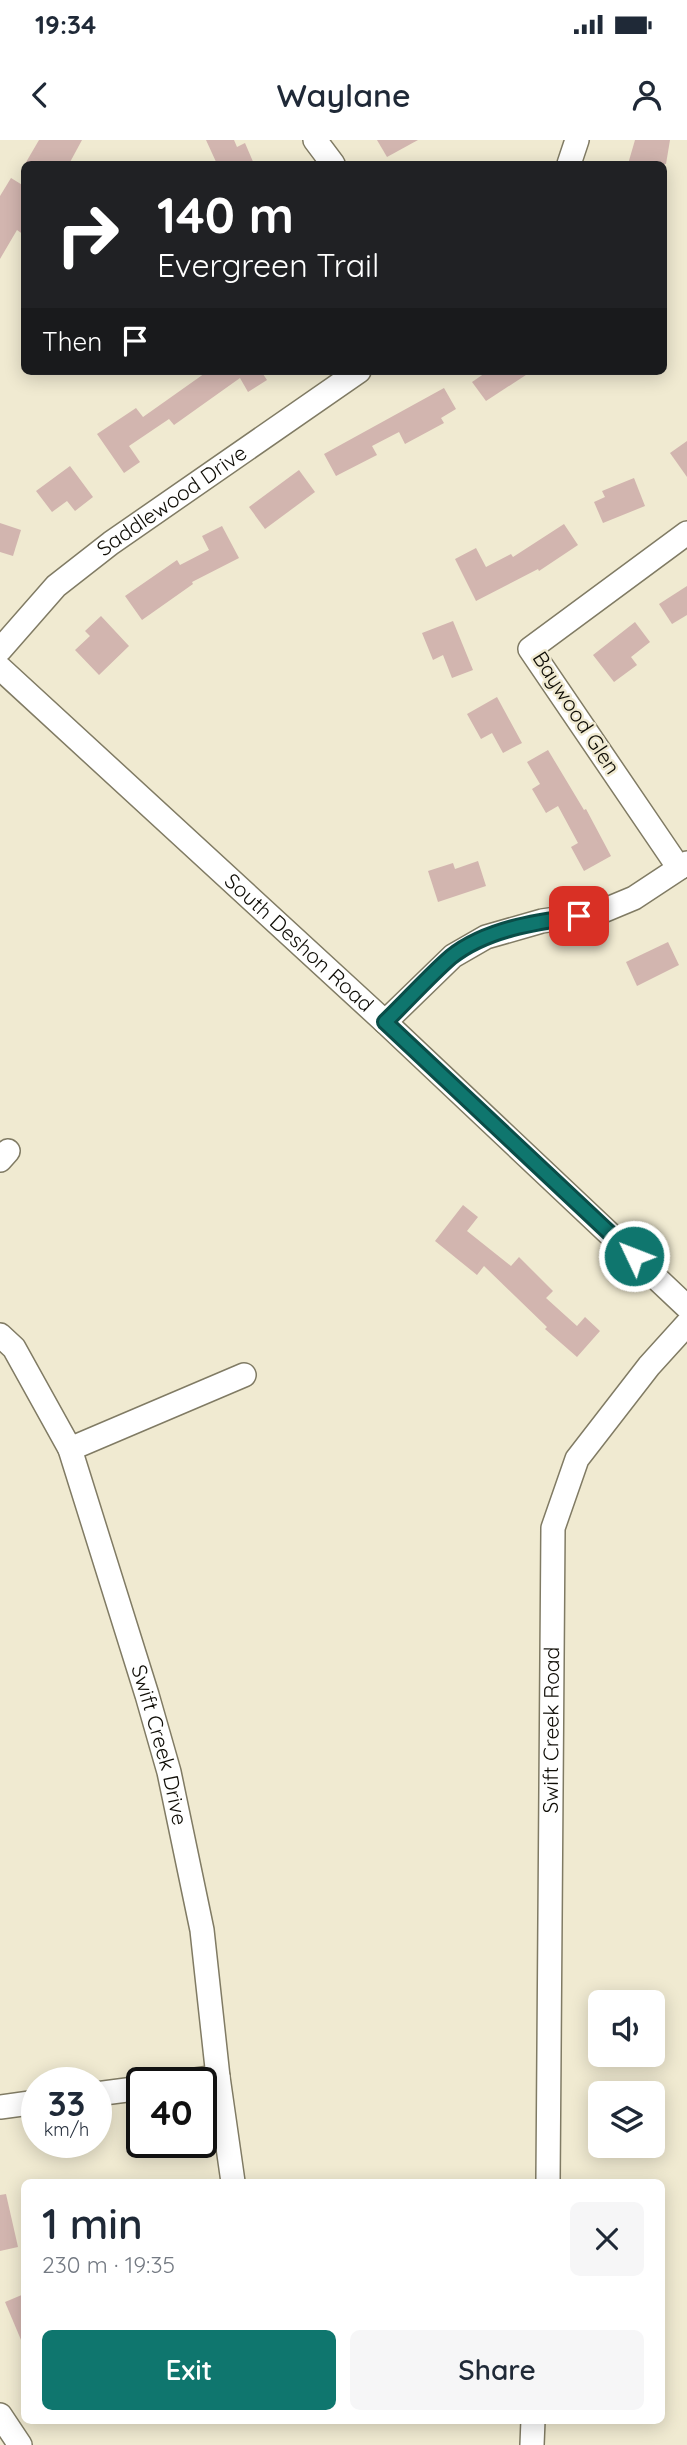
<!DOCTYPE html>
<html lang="en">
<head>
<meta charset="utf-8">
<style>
	body { margin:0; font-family:Quicksand,sans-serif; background:#f6f6f7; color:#1f2937; height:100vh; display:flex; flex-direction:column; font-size:26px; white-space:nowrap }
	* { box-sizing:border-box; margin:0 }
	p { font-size:23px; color:#747a83 }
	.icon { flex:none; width:38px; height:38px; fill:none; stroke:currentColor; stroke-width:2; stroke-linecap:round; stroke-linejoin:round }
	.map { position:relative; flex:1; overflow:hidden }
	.panel { position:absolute; left:21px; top:2039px; width:644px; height:245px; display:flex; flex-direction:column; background:#fff; border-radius:10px; box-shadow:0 4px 18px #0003 }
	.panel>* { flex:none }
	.banner { position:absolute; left:21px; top:21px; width:646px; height:214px; border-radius:10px; box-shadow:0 4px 18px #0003; background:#202124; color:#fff; overflow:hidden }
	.tools { position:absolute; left:588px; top:1850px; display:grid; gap:14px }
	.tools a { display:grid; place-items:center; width:77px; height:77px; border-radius:10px; background:#fff; box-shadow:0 4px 18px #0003; font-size:35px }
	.speed { position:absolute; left:21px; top:1927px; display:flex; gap:14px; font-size:35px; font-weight:700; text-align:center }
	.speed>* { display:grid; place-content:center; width:91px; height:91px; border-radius:50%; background:#fff; box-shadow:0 4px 18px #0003; line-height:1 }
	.speed small { font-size:18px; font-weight:400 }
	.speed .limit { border:4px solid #111; border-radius:10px; background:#fff; color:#111 }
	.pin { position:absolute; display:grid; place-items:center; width:60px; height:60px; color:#fff; margin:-30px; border-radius:14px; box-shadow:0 4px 10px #0006 }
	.me { position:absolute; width:77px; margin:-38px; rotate:313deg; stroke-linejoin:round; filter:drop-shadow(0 0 5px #0008) }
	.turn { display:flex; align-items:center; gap:24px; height:147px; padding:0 21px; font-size:32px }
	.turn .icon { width:91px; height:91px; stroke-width:2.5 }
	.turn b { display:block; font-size:49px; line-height:60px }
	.then { display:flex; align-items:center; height:66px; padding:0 21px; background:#0003; gap:14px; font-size:26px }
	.round { display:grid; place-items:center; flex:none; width:74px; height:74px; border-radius:10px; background:#f6f6f7 }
	.overview { display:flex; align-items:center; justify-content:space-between; height:119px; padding:0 21px }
	h1 { font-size:42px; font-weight:600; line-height:52px }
	.action { display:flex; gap:14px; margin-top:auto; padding:14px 21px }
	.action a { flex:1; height:80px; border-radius:10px; background:#0f766e; color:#fff; font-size:28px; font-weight:600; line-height:80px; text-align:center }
	.action a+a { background:#f6f6f7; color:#1f2937 }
	.status { display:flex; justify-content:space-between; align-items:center; height:49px; padding:0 35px; background:#fff; direction:ltr }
	.status svg { height:19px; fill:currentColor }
	header { display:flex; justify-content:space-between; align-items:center; height:91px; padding:0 21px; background:#fff; font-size:32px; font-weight:600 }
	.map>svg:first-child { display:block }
	.building { fill:#d2b5af }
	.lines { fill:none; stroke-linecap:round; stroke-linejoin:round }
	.minor-casing { stroke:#807b64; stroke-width:26 }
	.minor { stroke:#fff; stroke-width:23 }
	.route-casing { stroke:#0a4d48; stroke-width:18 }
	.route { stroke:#0f766e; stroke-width:12 }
	.labels { text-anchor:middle; stroke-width:5; stroke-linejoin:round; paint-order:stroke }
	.street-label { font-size:21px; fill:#0e0c05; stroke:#f0ead1 }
</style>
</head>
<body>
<div class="status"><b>19:34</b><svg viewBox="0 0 49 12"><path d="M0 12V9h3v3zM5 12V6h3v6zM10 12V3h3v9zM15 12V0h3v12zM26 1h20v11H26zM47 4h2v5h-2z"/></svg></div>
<header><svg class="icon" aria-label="back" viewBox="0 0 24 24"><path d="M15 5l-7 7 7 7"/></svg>Waylane<svg class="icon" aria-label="person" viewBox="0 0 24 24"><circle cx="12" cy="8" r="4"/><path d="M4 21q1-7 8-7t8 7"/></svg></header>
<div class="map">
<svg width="687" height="2305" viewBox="0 0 687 2305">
	<rect width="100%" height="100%" fill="#f0ead1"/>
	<g class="building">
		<polygon points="39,0 82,0 69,24 25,24"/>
		<polygon points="206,0 234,0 237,7 245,3 254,24 217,24"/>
		<polygon points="377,0 418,0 387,17"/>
		<polygon points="635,0 670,0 666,24 628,24"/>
		<polygon points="11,38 24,46 24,95 17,90 0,119 0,56"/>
		<polygon points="208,231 261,231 267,240 248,252 240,238 174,285 169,279 129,306 140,322 124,333 97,294 136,268 143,277"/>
		<polygon points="488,231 532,231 486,261 472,242"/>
		<polygon points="444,248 456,269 441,278 444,283 405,304 399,292 372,306 377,315 336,336 324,314"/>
		<polygon points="687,301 687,337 670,313"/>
		<polygon points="70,326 93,357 75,371 67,361 52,372 36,351"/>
		<polygon points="299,330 315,352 265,389 249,367"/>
		<polygon points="634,338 645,366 603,383 594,362 605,357 602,351"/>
		<polygon points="0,383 21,390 13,416 0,412"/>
		<polygon points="564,384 578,405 539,431 538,429 476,461 455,419 476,408 486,427 511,414 513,417"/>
		<polygon points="222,386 239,418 192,442 193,444 142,480 125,456 177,420 180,425 209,410 202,396"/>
		<polygon points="687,446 687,475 672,484 659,464"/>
		<polygon points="101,476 129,506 99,535 75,510 90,496 85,491"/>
		<polygon points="453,481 473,530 452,538 443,515 433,520 422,493"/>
		<polygon points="635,482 650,502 631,517 637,525 614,542 593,515"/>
		<polygon points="497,557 522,603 503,613 492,593 481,599 467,574"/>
		<polygon points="548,610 584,670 586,669 611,716 584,731 571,707 578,703 558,666 546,673 532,649 540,644 527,622"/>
		<polygon points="478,721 486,746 438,762 428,731 453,723 455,729"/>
		<polygon points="668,802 679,825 637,846 626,822"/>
		<polygon points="463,1065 478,1077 467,1091 511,1126 519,1117 553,1151 546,1158 577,1186 585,1177 600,1191 577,1217 545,1189 547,1187 484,1126 477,1135 435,1101"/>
		<polygon points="6,2054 18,2107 0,2111 0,2055"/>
		<polygon points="24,2154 24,2207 5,2162"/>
	</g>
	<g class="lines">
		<defs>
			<g id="minor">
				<polyline points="315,0 333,24"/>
				<polyline points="569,24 577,0"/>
				<path id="s1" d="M0 510 56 446 111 403 359 231"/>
				<path id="s2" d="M0 528 385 882 687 1167"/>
				<polyline points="679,728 530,509 687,393"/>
				<polyline points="385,882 453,816 486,797 542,781 598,773 634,758 687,723"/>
				<polyline points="0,1020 8,1011"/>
				<path id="s3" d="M0 1195 14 1208 70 1309 147 1555 169 1632 202 1790 218 1937 233 2042"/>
				<polyline points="70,1309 244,1235"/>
				<polyline points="181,1942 218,1937"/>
				<polyline points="96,1954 142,1948"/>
				<polyline points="0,1967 37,1962"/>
				<path id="s4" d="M548 2042 553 1388 577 1319 649 1226 687 1184"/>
				<polyline points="0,2275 20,2305"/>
				<polyline points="532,2305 533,2280"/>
			</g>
		</defs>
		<use href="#minor" class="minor-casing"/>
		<use href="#minor" class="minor"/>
	</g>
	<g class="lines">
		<defs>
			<path id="route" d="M579 776C536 782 486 789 451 817 428 837 407 861 385 882L634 1116"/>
		</defs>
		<use href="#route" class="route-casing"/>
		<use href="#route" class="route"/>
	</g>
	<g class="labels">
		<g class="street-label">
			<text dy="7" stroke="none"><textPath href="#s1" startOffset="229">Saddlewood Drive</textPath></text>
			<text transform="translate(576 573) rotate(57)" y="7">Baywood Glen</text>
			<text dy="7" stroke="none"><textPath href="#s2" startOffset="406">South Deshon Road</textPath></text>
			<text dy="7" stroke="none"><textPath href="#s4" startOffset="452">Swift Creek Road</textPath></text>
			<text dy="7" stroke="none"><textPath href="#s3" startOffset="444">Swift Creek Drive</textPath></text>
		</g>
	</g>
</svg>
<div class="tools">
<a><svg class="icon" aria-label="sound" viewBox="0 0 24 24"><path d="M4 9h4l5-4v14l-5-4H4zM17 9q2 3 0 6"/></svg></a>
<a><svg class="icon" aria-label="layers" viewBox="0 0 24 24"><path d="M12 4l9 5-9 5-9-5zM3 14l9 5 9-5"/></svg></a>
</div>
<div class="speed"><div>33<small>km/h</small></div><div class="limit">40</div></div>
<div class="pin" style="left:579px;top:776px;background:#d93025"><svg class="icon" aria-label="arrive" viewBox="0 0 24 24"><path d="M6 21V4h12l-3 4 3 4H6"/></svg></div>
<svg class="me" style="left:634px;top:1116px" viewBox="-20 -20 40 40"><circle r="17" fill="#0f766e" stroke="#fff" stroke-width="3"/><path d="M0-11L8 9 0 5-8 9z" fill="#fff"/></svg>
<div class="banner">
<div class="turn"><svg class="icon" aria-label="right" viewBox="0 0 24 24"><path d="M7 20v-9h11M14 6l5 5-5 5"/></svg><div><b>140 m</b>Evergreen Trail</div></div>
<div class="then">Then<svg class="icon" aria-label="arrive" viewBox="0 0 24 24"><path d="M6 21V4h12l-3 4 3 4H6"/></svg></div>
</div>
<section class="panel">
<div class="overview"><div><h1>1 min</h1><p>230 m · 19:35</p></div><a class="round"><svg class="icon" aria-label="close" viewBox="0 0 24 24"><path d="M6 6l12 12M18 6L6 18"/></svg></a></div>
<div class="action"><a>Exit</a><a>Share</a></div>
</section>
</div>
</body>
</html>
